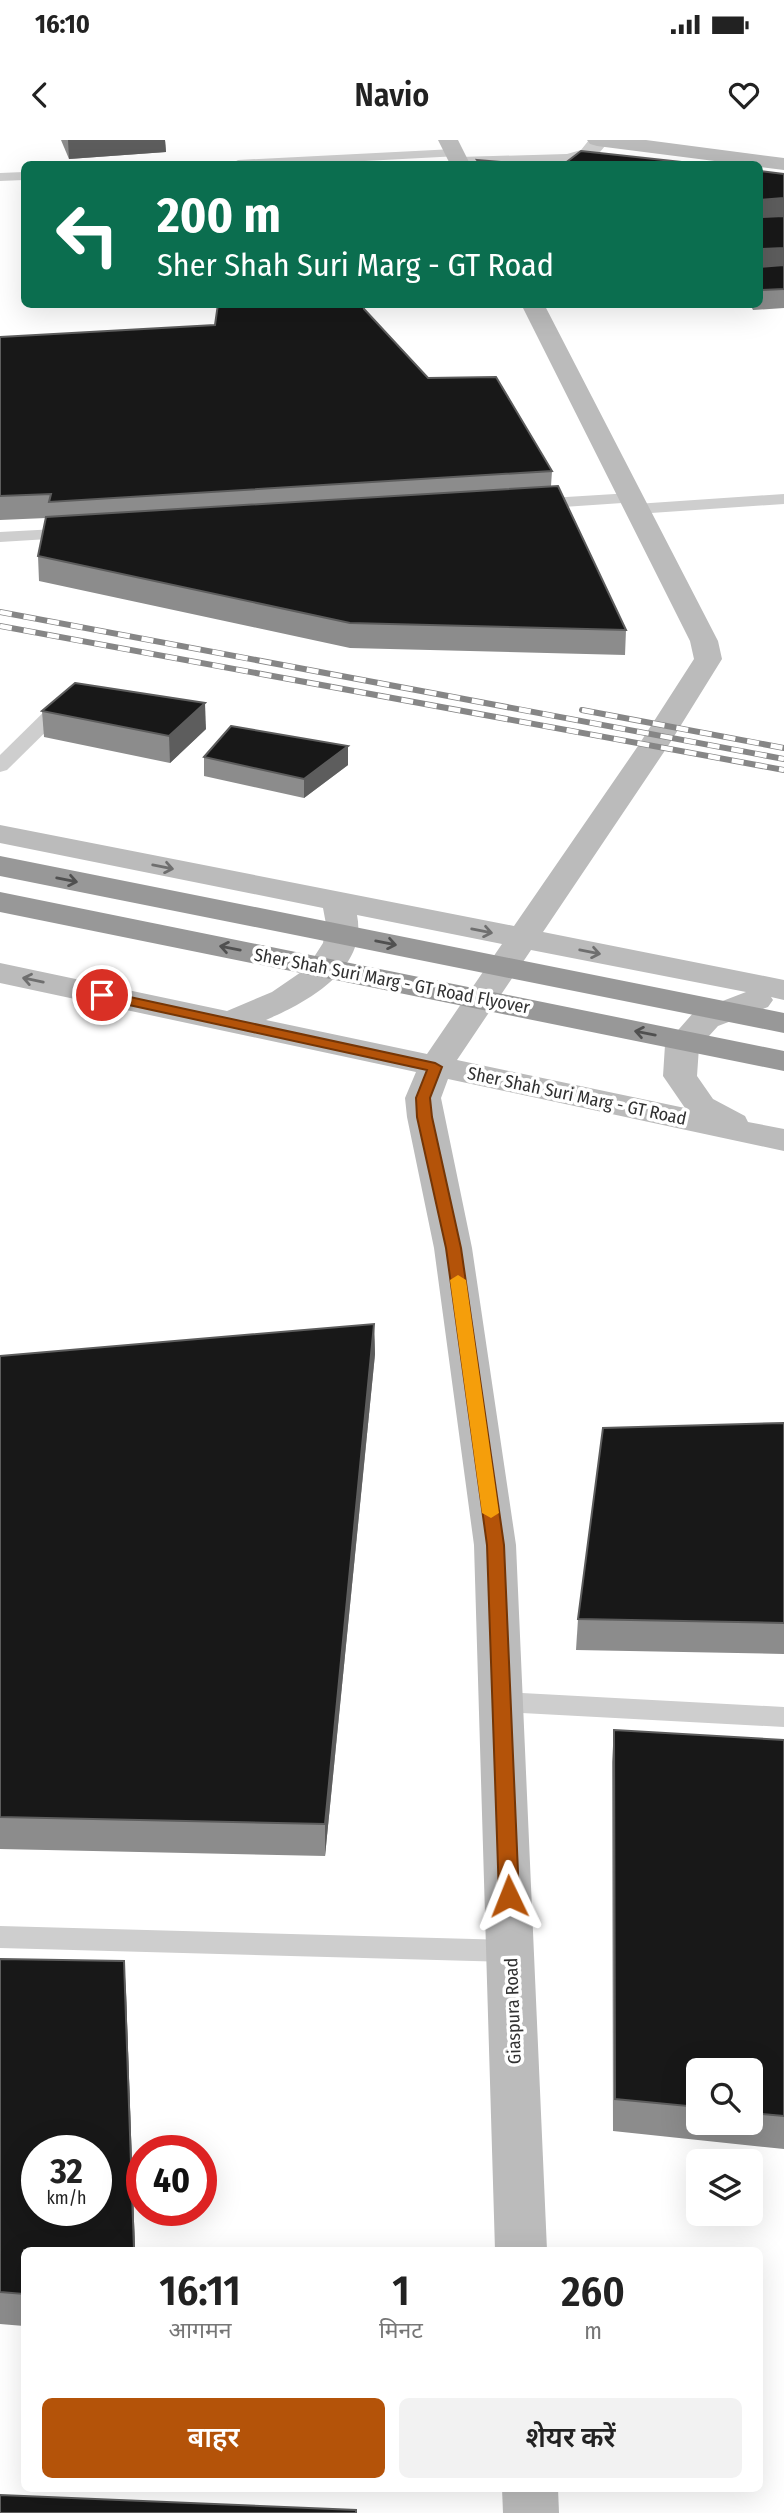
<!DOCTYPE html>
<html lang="hi">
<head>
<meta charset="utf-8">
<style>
	body { margin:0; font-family:"Fira Sans Condensed","Noto Sans Devanagari",sans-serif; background:#f2f2f2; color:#222; height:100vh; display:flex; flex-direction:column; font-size:26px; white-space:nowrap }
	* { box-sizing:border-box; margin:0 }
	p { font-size:23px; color:#767676 }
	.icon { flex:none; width:38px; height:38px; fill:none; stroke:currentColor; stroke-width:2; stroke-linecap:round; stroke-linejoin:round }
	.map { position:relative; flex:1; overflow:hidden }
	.panel { position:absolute; left:21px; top:2107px; width:742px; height:245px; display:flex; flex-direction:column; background:#fff; border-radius:10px; box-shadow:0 7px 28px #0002 }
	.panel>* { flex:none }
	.banner { position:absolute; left:21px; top:21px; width:742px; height:147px; border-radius:10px; box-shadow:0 7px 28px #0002; background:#0b6e4f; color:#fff; overflow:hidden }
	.fabs { position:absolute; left:686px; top:1918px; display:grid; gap:14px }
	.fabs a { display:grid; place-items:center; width:77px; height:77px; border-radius:10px; background:#fff; box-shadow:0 7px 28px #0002; font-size:35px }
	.speed { position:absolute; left:21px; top:1995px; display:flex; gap:14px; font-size:35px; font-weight:700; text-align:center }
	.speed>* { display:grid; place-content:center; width:91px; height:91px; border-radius:50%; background:#fff; box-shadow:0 7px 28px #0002; line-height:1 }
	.speed small { font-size:18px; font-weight:400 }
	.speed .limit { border:10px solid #d22; background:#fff; color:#111 }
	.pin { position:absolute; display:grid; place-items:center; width:60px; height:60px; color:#fff; margin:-30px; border:4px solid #fff; border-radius:50%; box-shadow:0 2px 7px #0007 }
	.me { position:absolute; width:77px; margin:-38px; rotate:358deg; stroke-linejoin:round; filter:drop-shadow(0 0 5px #0008) }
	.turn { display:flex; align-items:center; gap:24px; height:147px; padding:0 21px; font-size:32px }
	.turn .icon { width:91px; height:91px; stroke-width:2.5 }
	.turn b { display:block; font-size:49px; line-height:60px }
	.eta { display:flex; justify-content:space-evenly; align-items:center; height:119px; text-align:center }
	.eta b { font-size:42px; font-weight:600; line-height:49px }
	.cta { display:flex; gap:14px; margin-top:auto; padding:14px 21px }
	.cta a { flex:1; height:80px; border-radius:10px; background:#b45309; color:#fff; font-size:28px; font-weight:600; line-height:80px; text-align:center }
	.cta a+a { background:#f2f2f2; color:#222 }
	.status { display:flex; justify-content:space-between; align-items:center; height:49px; padding:0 35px; background:#fff; direction:ltr }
	.status svg { height:19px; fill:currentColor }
	header { display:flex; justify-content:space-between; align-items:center; height:91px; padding:0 21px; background:#fff; font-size:32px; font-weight:600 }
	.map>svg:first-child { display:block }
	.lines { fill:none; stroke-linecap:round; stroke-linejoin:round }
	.lane { fill:#cecece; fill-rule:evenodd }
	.street { fill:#cecece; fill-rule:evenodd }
	.secondary { fill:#bbb; fill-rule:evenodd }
	.highway { fill:#989898; fill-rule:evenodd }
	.rail-casing { stroke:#868686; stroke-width:6 }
	.rail { stroke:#fff; stroke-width:4.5; stroke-dasharray:12; stroke-linecap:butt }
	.wall { fill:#8c8c8c; fill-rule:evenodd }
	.shaded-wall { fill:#5d5d5d }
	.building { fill:#181818; stroke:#5d5d5d; stroke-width:2; fill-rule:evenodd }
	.oneway { stroke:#6f6f6f }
	.oneway2 { stroke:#505050 }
	.route { fill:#b45309; stroke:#753606; stroke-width:2 }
	.slow { fill:#f59e0b }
	.labels { text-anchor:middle; stroke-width:7; stroke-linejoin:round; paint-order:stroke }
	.street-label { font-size:18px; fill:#313131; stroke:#fff }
</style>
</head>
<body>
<div class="status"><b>16:10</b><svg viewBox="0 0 49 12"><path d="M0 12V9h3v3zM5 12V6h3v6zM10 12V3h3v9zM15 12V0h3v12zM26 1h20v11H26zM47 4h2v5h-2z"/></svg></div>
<header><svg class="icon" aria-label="back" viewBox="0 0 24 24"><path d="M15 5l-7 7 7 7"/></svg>Navio<svg class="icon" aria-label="heart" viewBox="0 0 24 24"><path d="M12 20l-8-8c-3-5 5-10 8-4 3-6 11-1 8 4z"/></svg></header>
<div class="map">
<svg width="784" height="2373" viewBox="0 0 784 2373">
	<rect width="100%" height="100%" fill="#fff"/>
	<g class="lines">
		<g class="lane">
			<polygon points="454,9 461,13 459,16 308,24 231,24 238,20"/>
			<polygon points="24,32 24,40 0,41 0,33"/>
			<polygon points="631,353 639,358 637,362 534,369 526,364 534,359"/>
			<polygon points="784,354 784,364 636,374 628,369 636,364"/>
			<polygon points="75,388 81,389 84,393 81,397 0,402 0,392"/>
			<polygon points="67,554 74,556 76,560 74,564 7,630 0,632 0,615 60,556"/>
			<polygon points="501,1552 784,1567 784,1587 501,1572 491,1569 487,1562 491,1555"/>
			<polygon points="0,1786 511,1800 522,1803 526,1811 522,1819 511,1822 0,1808"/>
		</g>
		<polygon class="street" points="589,0 610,0 595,18 577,24 448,23 451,18 459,17 567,14 581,10"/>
		<g class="secondary">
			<polygon points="438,0 458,0 470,24 450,24"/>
			<polygon points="587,0 646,0 784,18 784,30 760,27 760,24 738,24 597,6 590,4"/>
			<path d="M521 164H544L718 501 722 519 668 606 543 792 784 840V860L771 857 773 860 768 867 718 886 699 907 697 936 713 959 745 976 748 982 784 989V1011L448 939 441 958 472 1108 516 1405 547 2110H495L474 1405 434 1108 407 977 405 958 416 932 0 843V823L227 871 272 852 307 828 323 803 326 784 323 768 0 703V685L514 786 638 606 694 519 690 501ZM357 775 502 804 427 914 266 880C308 862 368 829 357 775ZM531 810 746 852 694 872 665 905 663 936 685 968 457 920Z"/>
			<polygon points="502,2348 558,2348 559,2373 503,2373"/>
		</g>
		<g class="highway">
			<polygon points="0,716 784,873 784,893 0,736"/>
			<polygon points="0,752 784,911 784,931 0,772"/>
		</g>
		<defs>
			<g id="rail">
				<polyline points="0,472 784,619"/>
				<polyline points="0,486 784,630"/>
				<polyline points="582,570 784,608"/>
			</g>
		</defs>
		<use href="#rail" class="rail-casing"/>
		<use href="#rail" class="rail"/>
	</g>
	<g class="wall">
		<polygon points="61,0 165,0 166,12 69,19"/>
		<polygon points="760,31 784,34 784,168 753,170 750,164 760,164"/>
		<polygon points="364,169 428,238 552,331 551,346 626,490 625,515 350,508 39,441 38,416 46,378 0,380 0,197 215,185"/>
		<polygon points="42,571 206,589 170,623 44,597"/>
		<polygon points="348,606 348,625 304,658 204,636 204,617"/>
		<polygon points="374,1184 375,1214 325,1716 0,1709 0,1216"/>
		<polygon points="784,1283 784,1514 576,1510 578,1479"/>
		<path d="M614 1590 784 1600V2009L613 1991 612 1622ZM698 1930H751V1983H698Z"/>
		<polygon points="0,1819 126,1853 135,2110 24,2110 24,2186 0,2184"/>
	</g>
	<g class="shaded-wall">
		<polygon points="68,0 165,0 166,12 69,19"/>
		<polygon points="784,58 784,76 760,78 760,60"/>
		<polygon points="784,108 784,126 760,128 760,109"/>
		<polygon points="205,563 206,589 170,623 169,596"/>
		<polygon points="348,606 348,625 304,658 304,639"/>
		<polygon points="374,1184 375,1214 325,1716 325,1684"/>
		<polygon points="124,1821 126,1853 135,2110 134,2110"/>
	</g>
	<g class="building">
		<polygon points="581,11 700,24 564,24"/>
		<polygon points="477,20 527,24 480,24"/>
		<polygon points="760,31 784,34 784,58 760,60"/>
		<polygon points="784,76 784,108 760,109 760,77"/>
		<polygon points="784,125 784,149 760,150 760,127"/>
		<polygon points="218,164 363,164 364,169 428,238 496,237 552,331 49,362 51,354 0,356 0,197 215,185"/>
		<polygon points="558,346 626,490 350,483 38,416 46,377"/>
		<polygon points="75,543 205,563 169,596 42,571"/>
		<polygon points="231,586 348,606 304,639 204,617"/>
		<polygon points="374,1184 325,1684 0,1677 0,1216"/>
		<polygon points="784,1283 784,1483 578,1479 603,1288"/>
		<polygon points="614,1590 784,1600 784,1976 751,1973 751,1930 698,1930 698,1967 615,1959"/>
		<path d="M0 1819 124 1821 134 2110H24V2154L0 2152ZM37 2011H96V2070H37Z"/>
		<polygon points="0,2355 356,2370 356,2373 0,2373"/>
	</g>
	<defs><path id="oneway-shaft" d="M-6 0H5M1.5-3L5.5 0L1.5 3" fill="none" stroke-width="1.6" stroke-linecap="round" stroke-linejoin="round" transform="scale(1.75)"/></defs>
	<g class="oneway">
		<use href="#oneway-shaft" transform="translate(163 727) rotate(11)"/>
		<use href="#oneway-shaft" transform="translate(482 791) rotate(11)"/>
		<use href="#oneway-shaft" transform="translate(590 812) rotate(11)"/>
		<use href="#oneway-shaft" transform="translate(33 840) rotate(-168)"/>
	</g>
	<g class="oneway2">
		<use href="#oneway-shaft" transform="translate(67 740) rotate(11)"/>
		<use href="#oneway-shaft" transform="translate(386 803) rotate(11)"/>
		<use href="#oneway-shaft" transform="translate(230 808) rotate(-169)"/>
		<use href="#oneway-shaft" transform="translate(645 893) rotate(-169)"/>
	</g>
	<polygon class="route" points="102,851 435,923 442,927 430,958 432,977 461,1108 504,1405 519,1756 516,1761 502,1761 499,1756 487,1405 446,1108 417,977 416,958 427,930 97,858 95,855"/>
	<polygon class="slow" points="458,1135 466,1140 499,1373 491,1378 482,1373 450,1140"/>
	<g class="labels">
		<g class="street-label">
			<text transform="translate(392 841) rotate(11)" y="6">Sher Shah Suri Marg - GT Road Flyover</text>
			<text transform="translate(577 956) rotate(12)" y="6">Sher Shah Suri Marg - GT Road</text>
			<text transform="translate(513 1871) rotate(-92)" y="6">Giaspura Road</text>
		</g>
	</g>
</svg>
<div class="fabs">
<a><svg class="icon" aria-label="search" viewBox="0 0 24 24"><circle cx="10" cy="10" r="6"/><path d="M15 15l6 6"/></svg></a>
<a><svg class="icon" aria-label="layers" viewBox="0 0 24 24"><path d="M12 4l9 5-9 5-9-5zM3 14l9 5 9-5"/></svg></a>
</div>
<div class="speed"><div>32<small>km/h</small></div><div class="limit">40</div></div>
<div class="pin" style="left:102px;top:855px;background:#d93025"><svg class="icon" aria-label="arrive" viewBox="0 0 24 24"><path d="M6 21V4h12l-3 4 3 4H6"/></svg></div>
<svg class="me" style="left:509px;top:1756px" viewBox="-20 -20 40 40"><path d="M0-17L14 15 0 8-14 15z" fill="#b45309" stroke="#fff" stroke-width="4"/></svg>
<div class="banner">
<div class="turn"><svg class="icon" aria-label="left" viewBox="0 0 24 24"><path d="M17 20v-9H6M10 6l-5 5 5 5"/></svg><div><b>200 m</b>Sher Shah Suri Marg - GT Road</div></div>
</div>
<section class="panel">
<div class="eta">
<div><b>16:11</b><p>आगमन</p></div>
<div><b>1</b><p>मिनट</p></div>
<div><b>260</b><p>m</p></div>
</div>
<div class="cta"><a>बाहर</a><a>शेयर करें</a></div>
</section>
</div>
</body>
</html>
